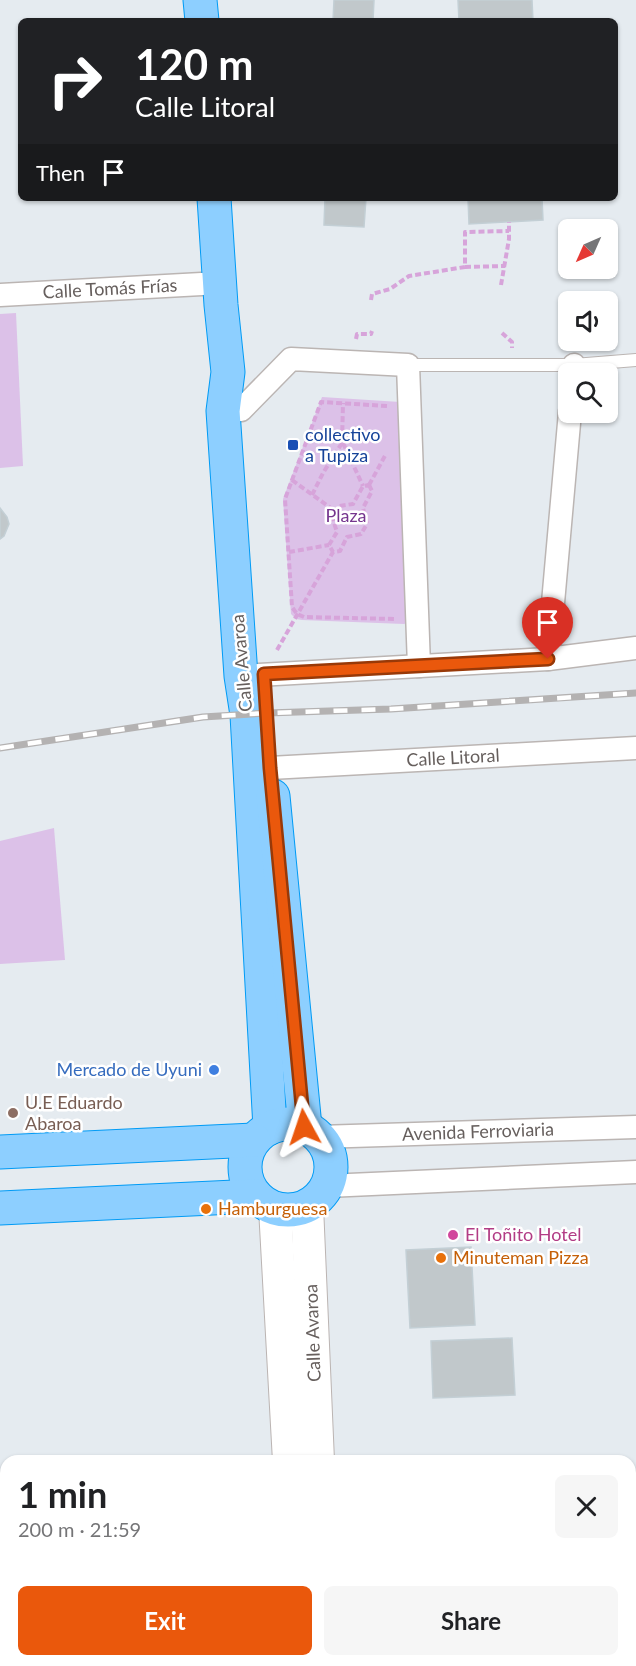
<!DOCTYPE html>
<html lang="en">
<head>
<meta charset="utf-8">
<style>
	body { margin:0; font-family:Lato,sans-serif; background:#f6f6f6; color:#202124; height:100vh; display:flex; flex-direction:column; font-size:22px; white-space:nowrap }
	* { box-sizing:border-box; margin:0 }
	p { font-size:20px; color:#757577 }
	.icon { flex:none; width:33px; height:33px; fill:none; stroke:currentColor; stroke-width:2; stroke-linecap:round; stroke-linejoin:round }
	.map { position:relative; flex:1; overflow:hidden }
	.sheet { position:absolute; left:0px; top:1455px; width:636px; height:212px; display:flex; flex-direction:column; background:#fff; border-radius:18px 18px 0 0; box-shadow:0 2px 4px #0004 }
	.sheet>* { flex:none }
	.hud { position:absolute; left:18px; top:18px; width:600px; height:183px; border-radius:9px; box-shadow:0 2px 4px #0004; background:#202124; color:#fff; overflow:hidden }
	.needle { width:39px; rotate:225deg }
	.fabs { position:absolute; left:558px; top:219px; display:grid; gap:12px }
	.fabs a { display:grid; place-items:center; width:60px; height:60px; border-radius:9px; background:#fff; box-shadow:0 2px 4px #0004; font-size:30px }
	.pin { position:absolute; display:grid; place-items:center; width:51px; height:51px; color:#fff; margin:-62px -26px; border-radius:50% 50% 50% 0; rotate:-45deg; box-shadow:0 0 6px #0007 }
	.pin .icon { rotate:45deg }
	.me { position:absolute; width:66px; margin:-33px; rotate:355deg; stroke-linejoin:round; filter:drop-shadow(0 0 4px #0008) }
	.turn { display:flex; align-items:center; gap:21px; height:126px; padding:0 18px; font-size:27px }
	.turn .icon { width:78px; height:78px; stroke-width:2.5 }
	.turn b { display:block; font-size:42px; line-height:51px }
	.then { display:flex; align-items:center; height:57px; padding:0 18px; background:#0003; gap:12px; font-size:22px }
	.round { display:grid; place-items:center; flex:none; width:63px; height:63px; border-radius:9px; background:#f6f6f6 }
	.overview { display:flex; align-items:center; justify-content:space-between; height:102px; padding:0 18px }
	h1 { font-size:36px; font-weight:700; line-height:45px }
	.button { display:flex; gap:12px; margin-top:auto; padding:12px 18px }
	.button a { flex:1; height:69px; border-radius:9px; background:#ea580c; color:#fff; font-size:24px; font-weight:700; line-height:69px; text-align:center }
	.button a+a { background:#f6f6f6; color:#202124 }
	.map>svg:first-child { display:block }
	.green { fill:#dcc1e8 }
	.building { fill:#c1c8cb; stroke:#c3cfd5; stroke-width:1.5 }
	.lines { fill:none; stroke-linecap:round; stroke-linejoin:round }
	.lane-casing { stroke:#bbb5b3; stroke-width:14 }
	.street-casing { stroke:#bbb5b3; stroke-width:25 }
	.secondary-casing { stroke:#bbb4b2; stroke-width:34 }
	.highway-casing { stroke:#009bf5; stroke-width:35 }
	.path { stroke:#d7a4da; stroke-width:4; stroke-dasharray:6 3; stroke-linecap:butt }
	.lane { stroke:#fff; stroke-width:12 }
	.street { stroke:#fff; stroke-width:22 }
	.secondary { stroke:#fff; stroke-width:32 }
	.highway { stroke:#8dcfff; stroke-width:33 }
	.rail-casing { stroke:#b4b2b2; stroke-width:7 }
	.rail { stroke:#fff; stroke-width:4.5; stroke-dasharray:14; stroke-linecap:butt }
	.route-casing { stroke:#983908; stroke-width:15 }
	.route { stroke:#ea580c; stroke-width:10 }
	.transit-dot { fill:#1a4fb4; stroke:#fff; stroke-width:2 }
	.shop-dot { fill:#3f7fe0; stroke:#fff; stroke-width:2 }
	.education-dot { fill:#8d6e63; stroke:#fff; stroke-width:2 }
	.food-dot { fill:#e8710a; stroke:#fff; stroke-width:2 }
	.hotel-dot { fill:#d1479c; stroke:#fff; stroke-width:2 }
	.labels { text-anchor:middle; stroke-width:5; stroke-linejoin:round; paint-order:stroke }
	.street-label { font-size:18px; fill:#665f5d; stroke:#fff }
	.transit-label { font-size:18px; fill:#164399; stroke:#fff; text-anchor:start }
	.park-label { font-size:18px; fill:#75358e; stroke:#fff }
	.shop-label { font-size:18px; fill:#366cbe; stroke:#fff; text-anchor:end }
	.education-label { font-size:18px; fill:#785e54; stroke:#fff; text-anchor:start }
	.food-label { font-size:18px; fill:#c56008; stroke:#fff; text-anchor:start }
	.hotel-label { font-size:18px; fill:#b23c85; stroke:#fff; text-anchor:start }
</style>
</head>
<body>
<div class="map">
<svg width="636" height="1666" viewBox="0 0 636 1666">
	<rect width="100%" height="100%" fill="#e5ebf0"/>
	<g class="green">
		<polygon points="16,313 23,466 0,468 0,314"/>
		<polygon points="322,397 400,402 410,622 404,624 302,620 296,619 291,614 283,499"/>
		<polygon points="54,828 65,960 0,964 0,841"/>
	</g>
	<g class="building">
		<polygon points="334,0 374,0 373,21 333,21"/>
		<polygon points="458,0 532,0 533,21 459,21"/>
		<polygon points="325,198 366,198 364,227 324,225"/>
		<polygon points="468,198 542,198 543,220 469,224"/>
		<polygon points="0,508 7,517 9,524 4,536 0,539"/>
		<polygon points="471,1247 475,1325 410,1328 406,1250"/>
		<polygon points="512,1338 515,1395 433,1398 431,1341"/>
	</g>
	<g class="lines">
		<defs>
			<polyline id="lane" points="408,365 574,365 636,360"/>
			<g id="street">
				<polyline points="0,295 220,283"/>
				<polyline points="573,374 574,365"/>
				<polyline points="223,411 241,410 291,359 408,365 419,666"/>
				<polyline points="548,659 570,412"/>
				<polyline points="241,676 548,659 636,648"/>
				<polyline points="270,768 636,748"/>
				<polyline points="319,1137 636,1127"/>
				<polyline points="327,1186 636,1172"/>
			</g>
			<g id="secondary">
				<polyline points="307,1206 318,1461"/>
				<polyline points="275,1208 289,1461"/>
				<polyline points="630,1597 636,1596"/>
				<polyline points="630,1630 636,1630"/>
				<polyline points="0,1635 6,1635"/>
				<polyline points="299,1660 299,1666"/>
				<polyline points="324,1660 324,1666"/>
				<polyline points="27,1666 113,1660"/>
			</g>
			<g id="highway">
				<polyline points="200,0 202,21"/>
				<polyline points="214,198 221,305 228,372 223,411 241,676 247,715 270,1128"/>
				<polyline points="273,796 305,1127"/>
				<circle cx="288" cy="1167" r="43"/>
				<polyline points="0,1152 254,1140"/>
				<polyline points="0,1208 256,1196"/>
			</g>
		</defs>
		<use href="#lane" class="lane-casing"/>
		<use href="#street" class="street-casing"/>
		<use href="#secondary" class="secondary-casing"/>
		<use href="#highway" class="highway-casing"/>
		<g class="path">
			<polyline points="465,267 505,266"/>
			<polyline points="501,285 509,239 509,222"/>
			<polyline points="371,300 372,294 390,289 409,276 465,267 465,232 509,231"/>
			<polyline points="502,333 512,342 512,348"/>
			<polyline points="356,339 357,334 371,334 372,331"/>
			<polyline points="387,406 321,402 285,499 292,607 297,614 304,617 396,619"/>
			<polyline points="343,443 363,486"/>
			<polyline points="292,480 335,511"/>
			<polygon points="369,485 372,491 363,508 367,524 361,534 347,537 340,551 333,552 329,545 337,532 332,517 339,506 353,504 363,486"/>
			<polyline points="369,485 386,454"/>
			<polyline points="312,495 323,473 342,443 343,403"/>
			<polyline points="289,552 329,545"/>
			<polyline points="277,650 333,552"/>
		</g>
		<use href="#lane" class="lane"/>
		<use href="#street" class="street"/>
		<use href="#secondary" class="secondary"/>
		<use href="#highway" class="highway"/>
		<defs>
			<polyline id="rail" points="0,748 203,717 267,713 391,709 636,693"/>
		</defs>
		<use href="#rail" class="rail-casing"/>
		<use href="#rail" class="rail"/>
	</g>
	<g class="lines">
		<defs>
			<polyline id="route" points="304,1127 270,768 264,674 548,659"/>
		</defs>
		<use href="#route" class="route-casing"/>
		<use href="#route" class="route"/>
	</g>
	<rect class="transit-dot" x="287" y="439" width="12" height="12" rx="3"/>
	<circle class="shop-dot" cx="214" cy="1070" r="6"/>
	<circle class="education-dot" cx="13" cy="1113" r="6"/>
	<g class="food-dot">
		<circle cx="206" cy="1209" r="6"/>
		<circle cx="441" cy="1258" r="6"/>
	</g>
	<circle class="hotel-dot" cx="453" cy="1235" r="6"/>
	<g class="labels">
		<g class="street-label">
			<text transform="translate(110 289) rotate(-3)" y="6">Calle Tomás Frías</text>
			<text transform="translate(242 663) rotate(-95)" y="6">Calle Avaroa</text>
			<text transform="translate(453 758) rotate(-3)" y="6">Calle Litoral</text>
			<text transform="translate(478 1132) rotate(-2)" y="6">Avenida Ferroviaria</text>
			<text transform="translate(313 1333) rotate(-92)" y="6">Calle Avaroa</text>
		</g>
		<g class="transit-label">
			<text x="305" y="441">collectivo<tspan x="305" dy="21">a Tupiza</tspan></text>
		</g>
		<g class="park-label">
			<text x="346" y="522">Plaza</text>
		</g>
		<g class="shop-label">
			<text x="202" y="1076">Mercado de Uyuni</text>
		</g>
		<g class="education-label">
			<text x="25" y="1109">U.E Eduardo<tspan x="25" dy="21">Abaroa</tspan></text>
		</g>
		<g class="food-label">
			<text x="218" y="1215">Hamburguesa</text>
			<text x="453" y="1264">Minuteman Pizza</text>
		</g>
		<g class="hotel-label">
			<text x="465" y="1241">El Toñito Hotel</text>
		</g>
	</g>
</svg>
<div class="fabs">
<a><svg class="needle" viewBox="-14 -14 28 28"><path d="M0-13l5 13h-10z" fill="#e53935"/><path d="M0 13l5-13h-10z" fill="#757577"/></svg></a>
<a><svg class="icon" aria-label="sound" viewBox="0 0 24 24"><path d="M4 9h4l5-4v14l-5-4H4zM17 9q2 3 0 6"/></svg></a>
<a><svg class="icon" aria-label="search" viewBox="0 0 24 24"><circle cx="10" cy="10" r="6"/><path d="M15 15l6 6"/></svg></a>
</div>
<div class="pin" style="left:548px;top:659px;background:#d93025"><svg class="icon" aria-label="arrive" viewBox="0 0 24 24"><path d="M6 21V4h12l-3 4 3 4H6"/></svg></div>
<svg class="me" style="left:304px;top:1127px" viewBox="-20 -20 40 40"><path d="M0-17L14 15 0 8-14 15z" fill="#ea580c" stroke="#fff" stroke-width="4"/></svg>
<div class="hud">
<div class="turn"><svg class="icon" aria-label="right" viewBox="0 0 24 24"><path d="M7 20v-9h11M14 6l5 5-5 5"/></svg><div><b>120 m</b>Calle Litoral</div></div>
<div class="then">Then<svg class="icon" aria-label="arrive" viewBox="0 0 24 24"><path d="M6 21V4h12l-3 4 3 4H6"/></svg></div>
</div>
<section class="sheet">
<div class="overview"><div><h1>1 min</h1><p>200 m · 21:59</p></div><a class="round"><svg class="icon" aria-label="close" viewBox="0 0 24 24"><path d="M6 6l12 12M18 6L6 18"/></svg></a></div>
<div class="button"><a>Exit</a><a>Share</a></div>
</section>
</div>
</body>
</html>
